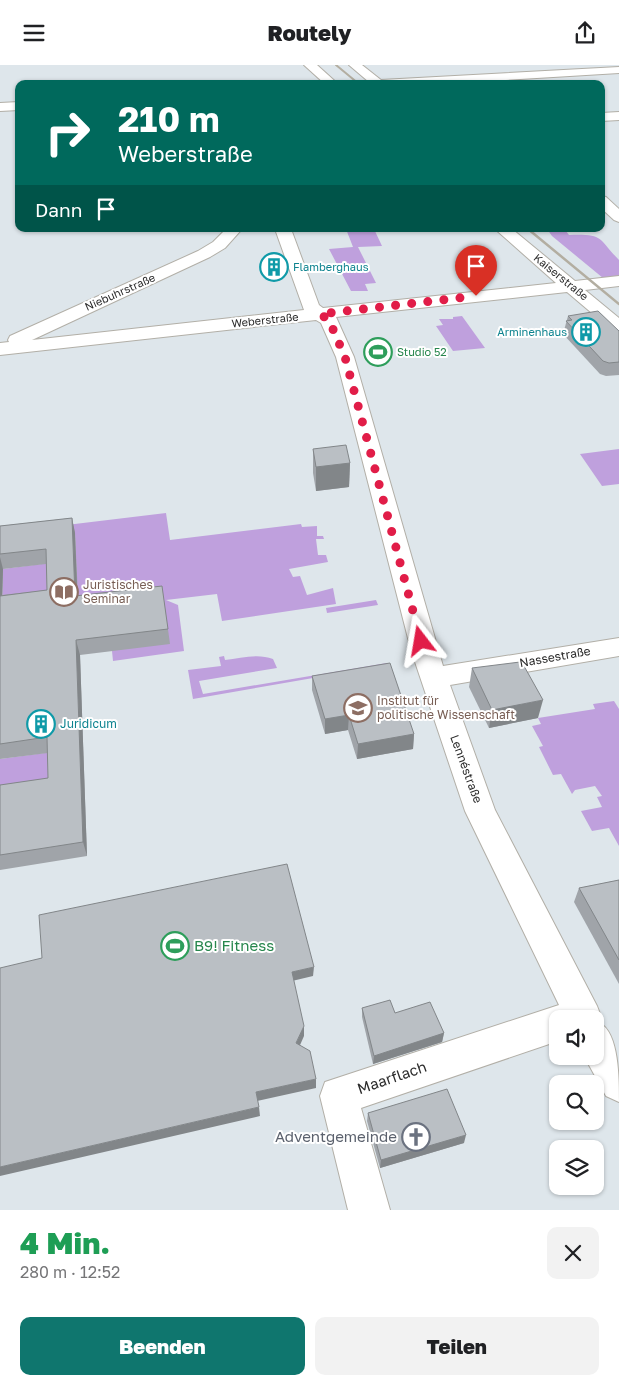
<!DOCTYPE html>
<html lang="de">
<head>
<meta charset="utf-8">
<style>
	body { margin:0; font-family:"Golos Text",sans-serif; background:#f2f2f2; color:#202124; height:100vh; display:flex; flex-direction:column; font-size:19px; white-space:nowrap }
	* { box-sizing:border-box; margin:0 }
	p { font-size:16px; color:#757577 }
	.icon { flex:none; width:28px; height:28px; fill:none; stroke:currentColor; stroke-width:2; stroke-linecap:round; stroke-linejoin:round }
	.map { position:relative; height:1145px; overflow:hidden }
	.side { display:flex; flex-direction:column; background:#fff; flex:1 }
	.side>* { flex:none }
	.guide { position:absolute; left:15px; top:15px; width:590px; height:152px; border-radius:10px; box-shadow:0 1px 4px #0004; background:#00695c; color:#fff; overflow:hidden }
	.tools { position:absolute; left:549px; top:945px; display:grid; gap:10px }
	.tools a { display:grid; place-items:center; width:55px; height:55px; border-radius:10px; background:#fff; box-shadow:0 1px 4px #0004; font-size:25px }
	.pin { position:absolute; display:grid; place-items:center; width:42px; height:42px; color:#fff; margin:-51px -21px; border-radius:50% 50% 50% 0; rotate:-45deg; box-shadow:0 0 5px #0007 }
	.pin .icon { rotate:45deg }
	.me { position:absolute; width:55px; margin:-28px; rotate:346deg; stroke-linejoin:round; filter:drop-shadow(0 0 4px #0008) }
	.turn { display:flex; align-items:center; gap:18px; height:105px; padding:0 20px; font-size:22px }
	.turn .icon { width:65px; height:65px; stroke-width:2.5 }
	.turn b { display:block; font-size:35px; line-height:42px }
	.then { display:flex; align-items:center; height:48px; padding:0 20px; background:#0003; gap:10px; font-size:19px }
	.round { display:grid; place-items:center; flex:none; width:52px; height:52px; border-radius:10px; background:#f2f2f2 }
	.summary { display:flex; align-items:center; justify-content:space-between; height:85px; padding:0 20px }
	h1 { font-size:30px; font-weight:800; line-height:38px; color:#1e9e55 }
	.button { display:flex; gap:10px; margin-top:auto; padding:10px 20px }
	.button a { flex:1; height:58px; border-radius:10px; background:#0f766e; color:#fff; font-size:20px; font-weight:800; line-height:58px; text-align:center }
	.button a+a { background:#f2f2f2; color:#202124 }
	header { display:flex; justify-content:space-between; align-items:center; height:65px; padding:0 20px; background:#fff; font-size:22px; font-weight:800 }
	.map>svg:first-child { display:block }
	.green { fill:#bfa0dd }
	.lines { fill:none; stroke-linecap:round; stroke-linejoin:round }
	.minor-casing { stroke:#b2afa7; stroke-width:2 }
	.minor { fill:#fff; fill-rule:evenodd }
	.rail-far1 { stroke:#b3aea1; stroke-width:2 }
	.rail { stroke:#b3aea1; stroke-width:2.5 }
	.wall { fill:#a0a4a9; fill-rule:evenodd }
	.shaded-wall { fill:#828689 }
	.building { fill:#babfc4; stroke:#828689 }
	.route { stroke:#e11d48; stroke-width:9; stroke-dasharray:0 16.2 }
	.labels { text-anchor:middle; stroke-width:4; stroke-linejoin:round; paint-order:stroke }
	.far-culture-label { font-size:11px; fill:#0d838f; stroke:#fff; text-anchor:start }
	.far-street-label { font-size:11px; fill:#2b2b2b; stroke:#fff }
	.far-leisure-label { font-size:11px; fill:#27864d; stroke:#fff; text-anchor:start }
	.education-label { font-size:12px; fill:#785e54; stroke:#fff; text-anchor:start }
	.street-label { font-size:12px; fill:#2b2b2b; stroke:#fff }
	.culture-label { font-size:12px; fill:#0d838f; stroke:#fff; text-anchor:start }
	.near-leisure-label { font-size:15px; fill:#27864d; stroke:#fff; text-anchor:start }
	.near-street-label { font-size:15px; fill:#2b2b2b; stroke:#fff }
	.near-worship-label { font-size:15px; fill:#5b616d; stroke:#fff; text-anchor:end }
</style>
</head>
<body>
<header><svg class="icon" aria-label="menu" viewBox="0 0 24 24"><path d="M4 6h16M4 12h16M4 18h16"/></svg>Routely<svg class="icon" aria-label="share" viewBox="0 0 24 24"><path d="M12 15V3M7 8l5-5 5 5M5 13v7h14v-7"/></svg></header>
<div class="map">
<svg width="619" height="1145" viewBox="0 0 619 1145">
	<rect width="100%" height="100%" fill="#dee6eb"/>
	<g class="green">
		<polygon points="346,164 374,164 382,181 358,182 376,218 365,219 368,226 351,226 329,184 353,182"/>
		<path d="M547 164H592L566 166 569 170C605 169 597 173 619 195V211L603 213 552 171Z"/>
		<polygon points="462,251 485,283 453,286 436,261 443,260 439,254 453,254 453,252"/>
		<polygon points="619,384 619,419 602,421 580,389"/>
		<polygon points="166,448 170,475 301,459 302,462 317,461 317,471 323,471 324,474 316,474 318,490 326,490 328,497 289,504 293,512 300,511 307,530 333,523 336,539 222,556 217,529 166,535 178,540 184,586 113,596 112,586 78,546 75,468 0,468"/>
		<polygon points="49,498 50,540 2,546 3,504"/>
		<polygon points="376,535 378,540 327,548 326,543"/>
		<path d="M224 591 225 595C241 593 258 588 273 594L277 603 199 616 203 629 387 598 388 600 193 634 188 605 221 601 219 592Z"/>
		<polygon points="614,636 619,644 619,781 609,763 592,766 581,746 602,742 597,732 602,731 595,721 575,725 572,729 561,709 553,710 539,682 543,681 532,661 541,659 538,653 595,644 593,639"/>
		<polygon points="52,687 52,727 0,735 0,694"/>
	</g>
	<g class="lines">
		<defs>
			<g id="minor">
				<polygon points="304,0 317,0 338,19 325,19"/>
				<polygon points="349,0 362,0 381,15 619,2 619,8 439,19 367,19 369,17"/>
				<polygon points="19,37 19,45 0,46 0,38"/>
				<polygon points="619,47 619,55 601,56 601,48"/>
				<polygon points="601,131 606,132 619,144 619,157 614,155 601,143"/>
				<path d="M226 164H242L225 183 210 192 32 275 304 245 275 164H291L319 240 323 243 556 218 495 164H512L575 216 619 211V221L585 225 619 253V267L613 266 567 227 336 252 354 292 443 601 619 573V591L450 620 495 745 597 941 602 954 600 958C619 969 619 1013 619 1037L606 1031 584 991H595V954H558V976L361 1043 390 1145H348L320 1031 325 1017 559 940 465 746 411 585 336 292 321 258 316 255 0 290V278L9 277 8 275 10 271 198 186 213 177Z"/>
			</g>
		</defs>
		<use href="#minor" class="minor-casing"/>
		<use href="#minor" class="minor"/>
		<polyline class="rail-far1" points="336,0 359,19"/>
		<polyline class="rail" points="528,164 619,239"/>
	</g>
	<g class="wall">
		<polygon points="568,251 619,266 619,310 606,311 600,309 563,269"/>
		<polygon points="313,384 350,398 349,422 316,426 313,408"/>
		<path d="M72 453 75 468 78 531 162 521 170 579 80 590 87 791 0 805V720L48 713V688L0 694V461ZM46 499 47 525 2 530 3 504Z"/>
		<polygon points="472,603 538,653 489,663 469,622"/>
		<polygon points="312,611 414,669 413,684 357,694 348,665 325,669 312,625"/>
		<polygon points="619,815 619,919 574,837 579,823"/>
		<polygon points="362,943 395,948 444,968 442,977 373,999 362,952"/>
		<polygon points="368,1048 464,1078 380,1103 367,1056"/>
	</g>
	<g class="shaded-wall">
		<polygon points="350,398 349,422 316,426 316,402"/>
		<polygon points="72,453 75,468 78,546 75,531"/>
		<polygon points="0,492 3,504 2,546 0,540"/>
		<polygon points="76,575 80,590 87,791 83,777"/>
		<polygon points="543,635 538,653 489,663 492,645"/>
		<polygon points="349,650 348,665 325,669 325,654"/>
		<polygon points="414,669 413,684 357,694 358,679"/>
		<polygon points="314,902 313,911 292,916 292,907"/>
		<polygon points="304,961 304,971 297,987 296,978"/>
		<polygon points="444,968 442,977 373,999 374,991"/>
		<polygon points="316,1014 316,1023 257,1036 256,1027"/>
		<polygon points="259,1042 260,1051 0,1111 0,1102"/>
		<polygon points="466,1070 464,1078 380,1103 381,1095"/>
	</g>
	<g class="building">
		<polygon points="598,246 619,266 619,297 609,298 603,296 566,256 572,255 568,251"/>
		<polygon points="346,380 350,398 316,402 313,384"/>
		<polygon points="72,453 75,531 162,521 168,564 76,575 83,777 0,790 0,720 48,713 47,672 0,679 0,531 47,525 46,484 0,489 0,461"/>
		<polygon points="520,597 524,601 543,635 492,645 472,603"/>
		<polygon points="390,598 414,669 358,679 349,650 325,654 312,611"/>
		<polygon points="287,799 314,902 292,907 304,961 296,978 310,986 316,1014 256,1027 259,1042 0,1102 0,903 42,893 39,850"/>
		<polygon points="619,815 619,895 579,823"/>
		<polygon points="390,935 395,948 430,937 444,968 374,991 362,943"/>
		<polygon points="447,1024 466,1070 381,1095 368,1048"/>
	</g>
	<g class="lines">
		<polyline class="route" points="421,576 345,292 329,255 320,249 476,231"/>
	</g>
	<defs>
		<symbol id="building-ring" viewBox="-11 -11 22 22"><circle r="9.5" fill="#fff" stroke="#0f9aa8" stroke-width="1.5"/><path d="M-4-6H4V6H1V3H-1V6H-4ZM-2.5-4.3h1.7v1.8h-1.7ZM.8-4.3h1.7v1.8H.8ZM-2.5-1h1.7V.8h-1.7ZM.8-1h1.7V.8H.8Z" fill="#0f9aa8"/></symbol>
		<symbol id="stadium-ring" viewBox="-11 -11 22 22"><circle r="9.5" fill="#fff" stroke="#2e9e5b" stroke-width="1.5"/><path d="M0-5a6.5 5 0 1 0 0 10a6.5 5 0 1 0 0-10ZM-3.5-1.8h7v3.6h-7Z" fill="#2e9e5b"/></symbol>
		<symbol id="library-ring" viewBox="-11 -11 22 22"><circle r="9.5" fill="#fff" stroke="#8d6e63" stroke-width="1.5"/><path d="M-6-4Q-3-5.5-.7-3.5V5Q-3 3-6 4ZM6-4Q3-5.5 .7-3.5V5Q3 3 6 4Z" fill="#8d6e63"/></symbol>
		<symbol id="university-ring" viewBox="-11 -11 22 22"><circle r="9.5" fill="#fff" stroke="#8d6e63" stroke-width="1.5"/><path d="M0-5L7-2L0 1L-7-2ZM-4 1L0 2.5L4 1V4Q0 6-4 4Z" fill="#8d6e63"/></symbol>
		<symbol id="church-ring" viewBox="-11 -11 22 22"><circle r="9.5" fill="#fff" stroke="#6b7280" stroke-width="1.5"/><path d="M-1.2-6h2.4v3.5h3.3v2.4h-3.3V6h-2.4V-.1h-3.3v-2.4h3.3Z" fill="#6b7280"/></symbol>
	</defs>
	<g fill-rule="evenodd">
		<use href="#building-ring" x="258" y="186" width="32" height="32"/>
		<use href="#building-ring" x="570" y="251" width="32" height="32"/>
		<use href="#stadium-ring" x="362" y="271" width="32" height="32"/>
		<use href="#library-ring" x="48" y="511" width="32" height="32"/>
		<use href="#university-ring" x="342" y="627" width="32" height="32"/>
		<use href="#building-ring" x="25" y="643" width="32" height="32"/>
		<use href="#stadium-ring" x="159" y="865" width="32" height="32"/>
		<use href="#church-ring" x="400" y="1056" width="32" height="32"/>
	</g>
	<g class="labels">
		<g class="far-culture-label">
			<text x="293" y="206">Flamberghaus</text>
			<text x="567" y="271" text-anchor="end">Arminenhaus</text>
		</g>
		<g class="far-street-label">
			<text transform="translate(561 212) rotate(39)" y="4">Kaiserstraße</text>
			<text transform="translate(120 227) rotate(-24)" y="4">Niebuhrstraße</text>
			<text transform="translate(265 255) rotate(-6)" y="4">Weberstraße</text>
		</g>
		<g class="far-leisure-label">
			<text x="397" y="291">Studio 52</text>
		</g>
		<g class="education-label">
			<text x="83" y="524">Juristisches<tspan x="83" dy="14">Seminar</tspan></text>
			<text x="377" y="640">Institut für<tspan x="377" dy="14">politische Wissenschaft</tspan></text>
		</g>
		<g class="street-label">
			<text transform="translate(555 592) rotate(-10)" y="4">Nassestraße</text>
			<text transform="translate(466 704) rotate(70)" y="4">Lennéstraße</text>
		</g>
		<g class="culture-label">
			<text x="60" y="663">Juridicum</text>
		</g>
		<g class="near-leisure-label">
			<text x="194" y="886">B9! Fitness</text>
		</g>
		<g class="near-street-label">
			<text transform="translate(392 1013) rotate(-19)" y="5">Maarflach</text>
		</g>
		<g class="near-worship-label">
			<text x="397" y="1077">Adventgemeinde</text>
		</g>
	</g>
</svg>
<div class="tools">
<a><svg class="icon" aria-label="sound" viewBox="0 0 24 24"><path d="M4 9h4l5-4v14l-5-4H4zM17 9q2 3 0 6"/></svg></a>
<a><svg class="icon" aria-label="search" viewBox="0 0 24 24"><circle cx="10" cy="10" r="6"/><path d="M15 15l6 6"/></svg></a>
<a><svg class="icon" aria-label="layers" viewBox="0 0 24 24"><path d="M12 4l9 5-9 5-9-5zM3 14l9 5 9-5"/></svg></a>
</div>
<div class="pin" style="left:476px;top:231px;background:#d93025"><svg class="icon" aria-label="arrive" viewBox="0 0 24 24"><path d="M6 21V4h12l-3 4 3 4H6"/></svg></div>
<svg class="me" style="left:421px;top:576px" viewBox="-20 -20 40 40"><path d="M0-17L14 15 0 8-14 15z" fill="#e11d48" stroke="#fff" stroke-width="4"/></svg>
<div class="guide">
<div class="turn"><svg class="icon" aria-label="right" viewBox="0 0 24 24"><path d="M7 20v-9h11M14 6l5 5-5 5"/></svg><div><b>210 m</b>Weberstraße</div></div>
<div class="then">Dann<svg class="icon" aria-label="arrive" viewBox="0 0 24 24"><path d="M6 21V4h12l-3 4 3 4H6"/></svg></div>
</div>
</div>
<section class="side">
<div class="summary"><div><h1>4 Min.</h1><p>280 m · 12:52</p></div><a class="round"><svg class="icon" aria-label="close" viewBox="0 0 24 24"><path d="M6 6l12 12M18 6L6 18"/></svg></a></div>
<div class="button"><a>Beenden</a><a>Teilen</a></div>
</section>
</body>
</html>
